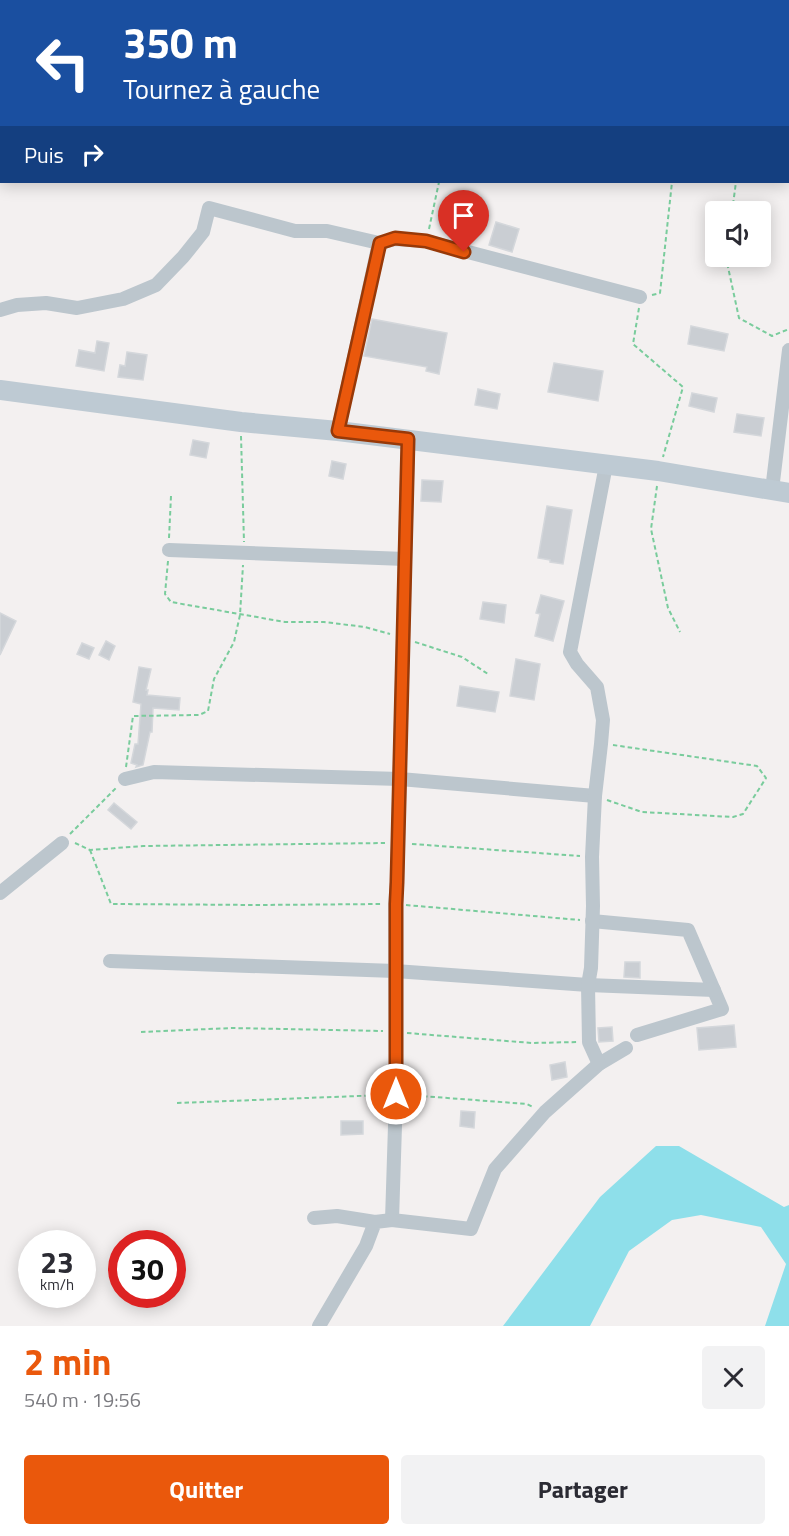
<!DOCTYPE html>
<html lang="fr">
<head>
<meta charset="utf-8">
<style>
	body { margin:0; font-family:"Titillium Web",sans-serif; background:#f2f2f3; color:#2b2b33; height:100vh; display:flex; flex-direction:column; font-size:22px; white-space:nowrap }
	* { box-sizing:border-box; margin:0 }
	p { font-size:20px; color:#7c7c81 }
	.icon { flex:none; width:33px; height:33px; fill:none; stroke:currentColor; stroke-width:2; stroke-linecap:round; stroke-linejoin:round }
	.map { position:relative; height:1326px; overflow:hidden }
	.sheet { display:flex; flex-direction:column; background:#fff; flex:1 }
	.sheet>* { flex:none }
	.guide { position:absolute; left:0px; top:0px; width:789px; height:183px; box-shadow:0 3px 15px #0003; background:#1a4fa0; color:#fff; overflow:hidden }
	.buttons { position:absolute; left:705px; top:201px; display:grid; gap:12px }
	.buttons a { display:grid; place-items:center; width:66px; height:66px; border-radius:6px; background:#fff; box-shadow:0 3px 15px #0003; font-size:30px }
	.speed { position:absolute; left:18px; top:1230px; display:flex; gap:12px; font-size:30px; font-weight:700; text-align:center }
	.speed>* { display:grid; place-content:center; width:78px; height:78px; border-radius:50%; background:#fff; box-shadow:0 3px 15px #0003; line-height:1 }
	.speed small { font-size:15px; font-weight:400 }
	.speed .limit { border:9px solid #d22; background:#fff; color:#111 }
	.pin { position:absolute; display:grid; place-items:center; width:51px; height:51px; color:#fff; margin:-62px -26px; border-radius:50% 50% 50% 0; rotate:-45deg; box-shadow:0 0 6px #0007 }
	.pin .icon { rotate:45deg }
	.me { position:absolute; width:66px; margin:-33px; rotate:0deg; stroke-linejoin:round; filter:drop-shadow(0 0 4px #0008) }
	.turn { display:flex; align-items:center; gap:21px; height:126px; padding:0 24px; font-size:27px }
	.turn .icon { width:78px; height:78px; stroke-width:2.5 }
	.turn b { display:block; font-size:42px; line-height:51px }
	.then { display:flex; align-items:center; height:57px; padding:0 24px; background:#0003; gap:12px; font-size:22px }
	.round { display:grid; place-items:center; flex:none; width:63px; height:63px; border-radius:6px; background:#f2f2f3 }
	.headline { display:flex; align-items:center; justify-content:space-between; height:102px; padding:0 24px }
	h1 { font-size:36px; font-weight:700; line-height:45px; color:#ea580c }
	.action { display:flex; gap:12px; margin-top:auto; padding:12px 24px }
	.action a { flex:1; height:69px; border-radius:6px; background:#ea580c; color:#fff; font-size:24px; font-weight:700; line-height:69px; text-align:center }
	.action a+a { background:#f2f2f3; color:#2b2b33 }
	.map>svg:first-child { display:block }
	.water { fill:#8edfea }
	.building { fill:#caced3; stroke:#d4d7db; stroke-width:1.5 }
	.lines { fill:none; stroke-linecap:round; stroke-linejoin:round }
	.path { stroke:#79cc9c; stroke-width:2; stroke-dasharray:4.5 3; stroke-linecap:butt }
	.street { stroke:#bcc6cd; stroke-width:14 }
	.secondary { stroke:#becad3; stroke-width:20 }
	.route-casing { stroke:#983908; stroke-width:15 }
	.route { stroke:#ea580c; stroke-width:10 }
</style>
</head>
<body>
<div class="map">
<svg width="789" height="1326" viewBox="0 0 789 1326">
	<rect width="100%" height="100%" fill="#f3f0f0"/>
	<polygon class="water" points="656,1146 679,1146 784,1207 789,1205 789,1326 765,1326 786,1264 761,1227 701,1215 672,1220 629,1251 590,1326 503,1326 600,1197"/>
	<g class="building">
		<polygon points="496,222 519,229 512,252 489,245"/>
		<polygon points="372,319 447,333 439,374 426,371 427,367 364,356"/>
		<polygon points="691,326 728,334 724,351 688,344"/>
		<polygon points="97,341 109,343 104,371 76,366 79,350 95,353"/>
		<polygon points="127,352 147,355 143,380 118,377 120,365 125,366"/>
		<polygon points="554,363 603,371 598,401 548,392"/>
		<polygon points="478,389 500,394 497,409 475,405"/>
		<polygon points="692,393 717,398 714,412 689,406"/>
		<polygon points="737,414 764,418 761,436 734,432"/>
		<polygon points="193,440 209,443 206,458 190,455"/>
		<polygon points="332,461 346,464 343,479 329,476"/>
		<polygon points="422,480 443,481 441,502 421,501"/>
		<polygon points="547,506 572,510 563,564 550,562 550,560 538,558"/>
		<polygon points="541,595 564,601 553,641 535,636 540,614 536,613"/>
		<polygon points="483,602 506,605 504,623 480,619"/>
		<polygon points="0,613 16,621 0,655"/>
		<polygon points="106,641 115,646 109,660 99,655"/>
		<polygon points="82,643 94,648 89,659 77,654"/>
		<polygon points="516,659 540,664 534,700 510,696"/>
		<polygon points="139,667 151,669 146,690 148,690 147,695 180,698 179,710 153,708 152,732 150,732 143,765 136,767 137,765 131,763 135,744 138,744 141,704 133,702"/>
		<polygon points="460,686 499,692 495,712 457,706"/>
		<polygon points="114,803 137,822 131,829 108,810"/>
		<polygon points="625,962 640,962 640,978 624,977"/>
		<polygon points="734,1025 736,1047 699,1050 697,1028"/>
		<polygon points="612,1027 613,1041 599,1042 598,1028"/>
		<polygon points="565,1062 567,1077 552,1080 550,1065"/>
		<polygon points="461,1111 475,1112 474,1128 460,1126"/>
		<polygon points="341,1121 363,1121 363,1134 341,1135"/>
	</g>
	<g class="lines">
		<g class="path">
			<polyline points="458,2 458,0"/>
			<polyline points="788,8 789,7"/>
			<polyline points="788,90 789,89"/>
			<polyline points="732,212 736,182"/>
			<polyline points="429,229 439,182"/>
			<polyline points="729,256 728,267 739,318 772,336 789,329"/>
			<polyline points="652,295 660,293 672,182"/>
			<polyline points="639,308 633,344 683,387 663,457"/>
			<polyline points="241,436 244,542"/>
			<polyline points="657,486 651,529 668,608 680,632"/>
			<polyline points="169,538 171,496"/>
			<polyline points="168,561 165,594 171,602 285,622 324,622 365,627 390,634"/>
			<polyline points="415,642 462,657 488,674"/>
			<polyline points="126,767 133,716 199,715 208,711 214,679 234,642 240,615 243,565"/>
			<polyline points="607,800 642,812 733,817 743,814 766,778 757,766 613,745"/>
			<polyline points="70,834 117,787"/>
			<polyline points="75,843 90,850 143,846 385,843"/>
			<polyline points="412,844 580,856"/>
			<polyline points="90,850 111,904 259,905 382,904"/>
			<polyline points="406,905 580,920"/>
			<polyline points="141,1032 232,1028 383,1031"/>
			<polyline points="407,1033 532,1043 578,1042"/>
			<polyline points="408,1095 527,1104 533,1107"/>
			<polyline points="177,1103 384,1095"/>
		</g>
		<g class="street">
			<polyline points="0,310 17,305 46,303 77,308 123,299 156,285 183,257 203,232 209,208 295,231 327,231 379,243 395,239 426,241 640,297"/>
			<polyline points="338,431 379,243"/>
			<polyline points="408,439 397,882 395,904 396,1094 392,1220 471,1229 495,1169 545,1112 599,1064 626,1048"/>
			<polyline points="772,490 789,350"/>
			<polyline points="169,550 405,559"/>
			<polyline points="125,779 154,772 400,779 595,796"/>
			<polyline points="0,893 62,843"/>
			<polyline points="592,921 688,930 722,1009 637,1035"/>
			<polyline points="110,961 395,971 588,985 714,990"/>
			<polyline points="599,1064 589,1042 588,985 591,968 593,906 592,857 595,796 601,744 603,720 597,687 577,664 570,652 606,465"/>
			<polyline points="314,1218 337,1216 375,1222"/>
			<polyline points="319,1326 366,1246 375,1222 392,1220"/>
		</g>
		<polyline class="secondary" points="0,390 241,422 338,431 658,471 789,493"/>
	</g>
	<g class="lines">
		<defs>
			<polyline id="route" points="396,1094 396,904 397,882 408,439 338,431 380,243 395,238 426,241 464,252"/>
		</defs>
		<use href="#route" class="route-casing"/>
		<use href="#route" class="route"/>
	</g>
</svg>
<div class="buttons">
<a><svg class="icon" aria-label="sound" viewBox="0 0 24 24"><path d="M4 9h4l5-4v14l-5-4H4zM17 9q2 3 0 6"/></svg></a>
</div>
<div class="speed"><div>23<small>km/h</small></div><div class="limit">30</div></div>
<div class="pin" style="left:464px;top:252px;background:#d93025"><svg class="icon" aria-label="arrive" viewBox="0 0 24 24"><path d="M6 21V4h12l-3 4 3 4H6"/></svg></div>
<svg class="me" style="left:396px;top:1094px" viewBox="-20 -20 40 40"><circle r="17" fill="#ea580c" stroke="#fff" stroke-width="3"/><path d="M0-11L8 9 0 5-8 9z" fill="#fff"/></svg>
<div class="guide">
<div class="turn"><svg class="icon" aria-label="left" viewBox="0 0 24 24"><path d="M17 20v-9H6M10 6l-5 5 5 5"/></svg><div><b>350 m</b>Tournez à gauche</div></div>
<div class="then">Puis<svg class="icon" aria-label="right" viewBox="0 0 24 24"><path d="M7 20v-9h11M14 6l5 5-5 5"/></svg></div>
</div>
</div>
<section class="sheet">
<div class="headline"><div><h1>2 min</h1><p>540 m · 19:56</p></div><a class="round"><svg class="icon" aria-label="close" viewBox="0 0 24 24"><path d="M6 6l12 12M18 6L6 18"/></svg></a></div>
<div class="action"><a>Quitter</a><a>Partager</a></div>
</section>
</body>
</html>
